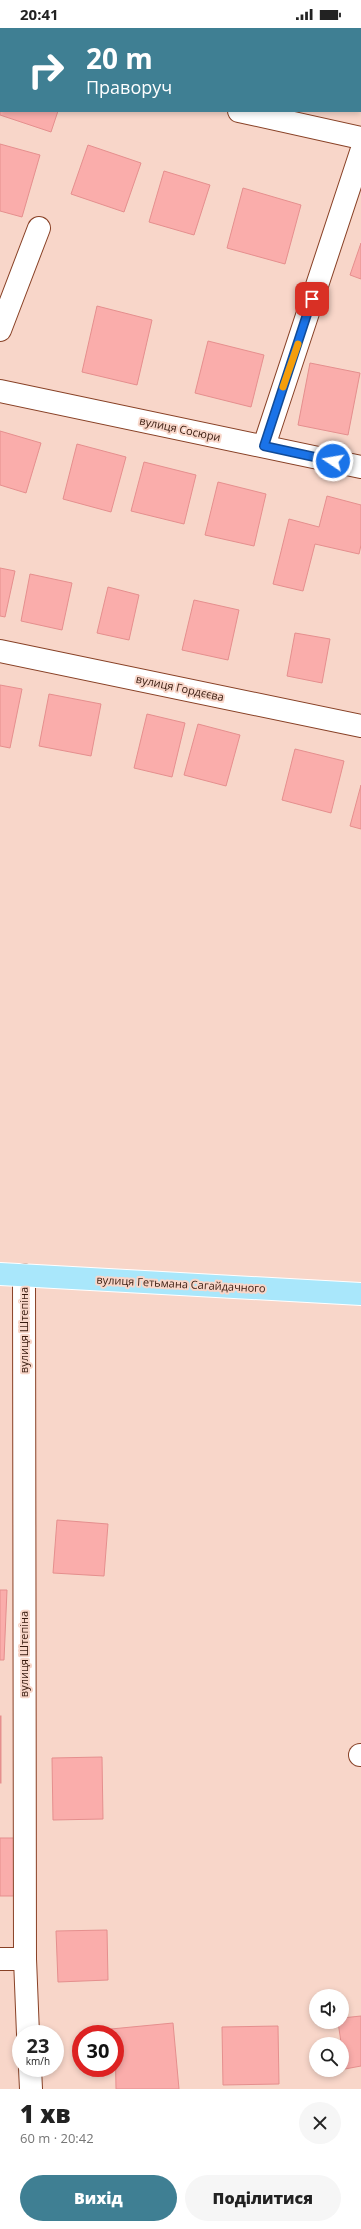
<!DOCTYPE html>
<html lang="uk">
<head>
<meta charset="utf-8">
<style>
	body { margin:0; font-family:"Open Sans",sans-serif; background:#f6f6f6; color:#222; height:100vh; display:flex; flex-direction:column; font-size:15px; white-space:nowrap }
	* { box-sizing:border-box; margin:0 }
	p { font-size:13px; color:#767676 }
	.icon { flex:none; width:22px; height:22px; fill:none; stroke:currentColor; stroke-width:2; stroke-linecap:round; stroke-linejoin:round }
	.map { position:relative; height:2061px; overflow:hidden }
	.side { display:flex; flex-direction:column; background:#fff; flex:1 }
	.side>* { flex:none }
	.guide { position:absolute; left:0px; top:0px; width:361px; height:84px; box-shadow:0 2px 6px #0003; background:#3f7f93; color:#fff; overflow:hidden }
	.controls { position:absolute; left:309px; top:1961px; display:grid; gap:8px }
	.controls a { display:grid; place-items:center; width:40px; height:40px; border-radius:50%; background:#fff; box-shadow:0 2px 6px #0003; font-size:20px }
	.speed { position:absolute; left:12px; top:1997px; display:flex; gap:8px; font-size:20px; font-weight:700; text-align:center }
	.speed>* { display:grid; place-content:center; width:52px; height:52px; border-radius:50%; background:#fff; box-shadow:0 2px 6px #0003; line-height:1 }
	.speed small { font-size:10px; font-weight:400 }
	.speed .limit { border:6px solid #d22; background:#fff; color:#111 }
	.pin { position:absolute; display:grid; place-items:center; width:34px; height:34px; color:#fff; margin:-17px; border-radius:8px; box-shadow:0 2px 6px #0006 }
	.me { position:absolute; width:44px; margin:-22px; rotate:282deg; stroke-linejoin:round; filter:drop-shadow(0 0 3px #0008) }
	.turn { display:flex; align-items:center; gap:14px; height:84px; padding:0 20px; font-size:18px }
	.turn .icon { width:52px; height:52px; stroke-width:2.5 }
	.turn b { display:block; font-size:28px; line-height:34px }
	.round { display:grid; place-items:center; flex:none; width:42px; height:42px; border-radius:21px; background:#f6f6f6 }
	.head { display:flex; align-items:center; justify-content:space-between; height:68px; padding:0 20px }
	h1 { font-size:24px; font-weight:800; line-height:30px }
	.cta { display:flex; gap:8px; margin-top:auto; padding:8px 20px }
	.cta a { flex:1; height:46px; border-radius:24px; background:#3f7f93; color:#fff; font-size:16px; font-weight:800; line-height:46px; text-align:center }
	.cta a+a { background:#f6f6f6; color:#222 }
	.status { display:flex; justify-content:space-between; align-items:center; height:28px; padding:0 20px; background:#fff; direction:ltr }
	.status svg { height:11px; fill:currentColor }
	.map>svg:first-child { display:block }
	.building { fill:#faadab; stroke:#e58f8e }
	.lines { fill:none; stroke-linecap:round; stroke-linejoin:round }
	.minor-casing { stroke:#884126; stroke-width:24 }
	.major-casing { stroke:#fff; stroke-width:24 }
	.minor { stroke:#fff; stroke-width:22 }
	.major { stroke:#a9e7fb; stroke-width:22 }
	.route-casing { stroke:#114b97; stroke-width:10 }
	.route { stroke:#1a73e8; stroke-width:7 }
	.slow { stroke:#f59e0b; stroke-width:7 }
	.labels { text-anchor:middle; stroke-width:4; stroke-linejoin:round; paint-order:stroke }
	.street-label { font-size:11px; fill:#381a0e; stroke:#f8d6c9 }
</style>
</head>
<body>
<div class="status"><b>20:41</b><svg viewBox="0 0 49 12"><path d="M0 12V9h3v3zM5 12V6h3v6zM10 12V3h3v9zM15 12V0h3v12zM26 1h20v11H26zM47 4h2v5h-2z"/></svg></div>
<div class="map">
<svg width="361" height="2061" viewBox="0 0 361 2061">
	<rect width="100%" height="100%" fill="#f8d6c9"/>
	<g class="building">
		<polygon points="244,0 294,0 244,1"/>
		<polygon points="327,0 361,0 361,50 360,1"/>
		<polygon points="1,48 1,83 58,83 51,104 0,87"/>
		<polygon points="0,116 40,127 22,189 0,183"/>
		<polygon points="88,117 141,135 124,184 71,166"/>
		<polygon points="164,143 210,157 194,207 149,194"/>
		<polygon points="243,160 301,177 285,236 227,220"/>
		<polygon points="361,215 361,251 350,247"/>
		<polygon points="97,278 152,292 137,357 82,344"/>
		<polygon points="208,313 264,327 251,379 195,365"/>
		<polygon points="310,335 360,345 348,407 298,397"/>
		<polygon points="0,403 41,415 26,465 0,457"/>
		<polygon points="77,416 126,429 111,484 63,471"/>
		<polygon points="144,434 196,447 184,496 131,483"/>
		<polygon points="218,454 266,466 254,518 205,507"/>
		<polygon points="327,468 361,477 361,517 359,526 315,516 303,563 273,556 289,491 319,499"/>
		<polygon points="0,540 15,543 5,589 0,588"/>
		<polygon points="30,546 72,555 62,602 21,593"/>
		<polygon points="108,559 139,567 129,612 97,605"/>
		<polygon points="194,572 239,582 228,632 182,622"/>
		<polygon points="295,605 330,611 322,655 287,648"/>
		<polygon points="0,657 22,661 10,720 0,718"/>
		<polygon points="49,666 101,676 91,728 39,718"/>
		<polygon points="147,686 185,695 172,749 134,740"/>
		<polygon points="198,696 240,707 226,758 184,747"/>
		<polygon points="295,721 344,733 331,785 282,772"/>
		<polygon points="361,757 361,801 350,798"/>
		<polygon points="57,1492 108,1496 104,1548 53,1545"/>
		<polygon points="0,1562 7,1562 4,1632 0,1632"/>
		<rect x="0" y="1688" width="1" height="67"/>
		<polygon points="102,1729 103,1791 53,1792 52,1730"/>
		<polygon points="0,1810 17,1810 18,1868 0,1868"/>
		<polygon points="107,1902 108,1952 58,1954 56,1903"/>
		<polygon points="361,1988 361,2038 345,2041 338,1994 342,1994 342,1990"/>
		<polygon points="173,1995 179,2061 116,2061 115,2006 111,2006 111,2001"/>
		<polygon points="278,1998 279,2056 223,2057 222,1999"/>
	</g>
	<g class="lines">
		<defs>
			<g id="minor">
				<polyline points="192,1 192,0"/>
				<polyline points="239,83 361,110"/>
				<polyline points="0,302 39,200"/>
				<polyline points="0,363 361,439"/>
				<polyline points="264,418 361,124"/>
				<polyline points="0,623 361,698"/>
				<polyline points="24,1247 25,1931 28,2006"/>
				<polyline points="360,1727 361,1727"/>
				<polyline points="0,1931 25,1931"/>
				<polyline points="30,2040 31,2061"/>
			</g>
			<polyline id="major" points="0,1246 361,1266"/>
		</defs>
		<use href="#minor" class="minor-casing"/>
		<use href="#major" class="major-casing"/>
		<use href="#minor" class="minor"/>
		<use href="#major" class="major"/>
	</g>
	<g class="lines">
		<defs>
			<polyline id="route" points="312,271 264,418 333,433"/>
		</defs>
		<use href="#route" class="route-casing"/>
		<use href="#route" class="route"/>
		<polyline class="slow" points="283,359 298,316"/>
	</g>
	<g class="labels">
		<g class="street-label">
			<text transform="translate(180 401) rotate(12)" y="4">вулиця Сосюри</text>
			<text transform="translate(180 660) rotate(12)" y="4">вулиця Гордєєва</text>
			<text transform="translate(181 1256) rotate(3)" y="4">вулиця Гетьмана Сагайдачного</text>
			<text transform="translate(24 1302) rotate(-90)" y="4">вулиця Штепіна</text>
			<text transform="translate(24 1626) rotate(-90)" y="4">вулиця Штепіна</text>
		</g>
	</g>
</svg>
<div class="controls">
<a><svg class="icon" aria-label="sound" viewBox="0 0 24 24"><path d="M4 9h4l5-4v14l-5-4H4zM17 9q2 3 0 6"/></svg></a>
<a><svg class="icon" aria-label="search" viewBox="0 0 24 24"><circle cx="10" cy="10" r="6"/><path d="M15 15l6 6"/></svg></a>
</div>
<div class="speed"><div>23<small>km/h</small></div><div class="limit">30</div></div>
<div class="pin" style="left:312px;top:271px;background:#d93025"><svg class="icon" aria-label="arrive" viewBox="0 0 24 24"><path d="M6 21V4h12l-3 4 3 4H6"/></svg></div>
<svg class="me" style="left:333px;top:433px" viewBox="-20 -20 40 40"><circle r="17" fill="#1a73e8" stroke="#fff" stroke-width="3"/><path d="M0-11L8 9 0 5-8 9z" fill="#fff"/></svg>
<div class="guide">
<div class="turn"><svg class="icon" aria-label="right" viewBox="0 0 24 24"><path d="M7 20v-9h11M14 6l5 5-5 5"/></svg><div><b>20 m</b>Праворуч</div></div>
</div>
</div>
<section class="side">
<div class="head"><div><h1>1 хв</h1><p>60 m · 20:42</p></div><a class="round"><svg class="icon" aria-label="close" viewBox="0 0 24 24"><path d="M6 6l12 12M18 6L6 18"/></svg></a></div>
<div class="cta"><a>Вихід</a><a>Поділитися</a></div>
</section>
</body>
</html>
